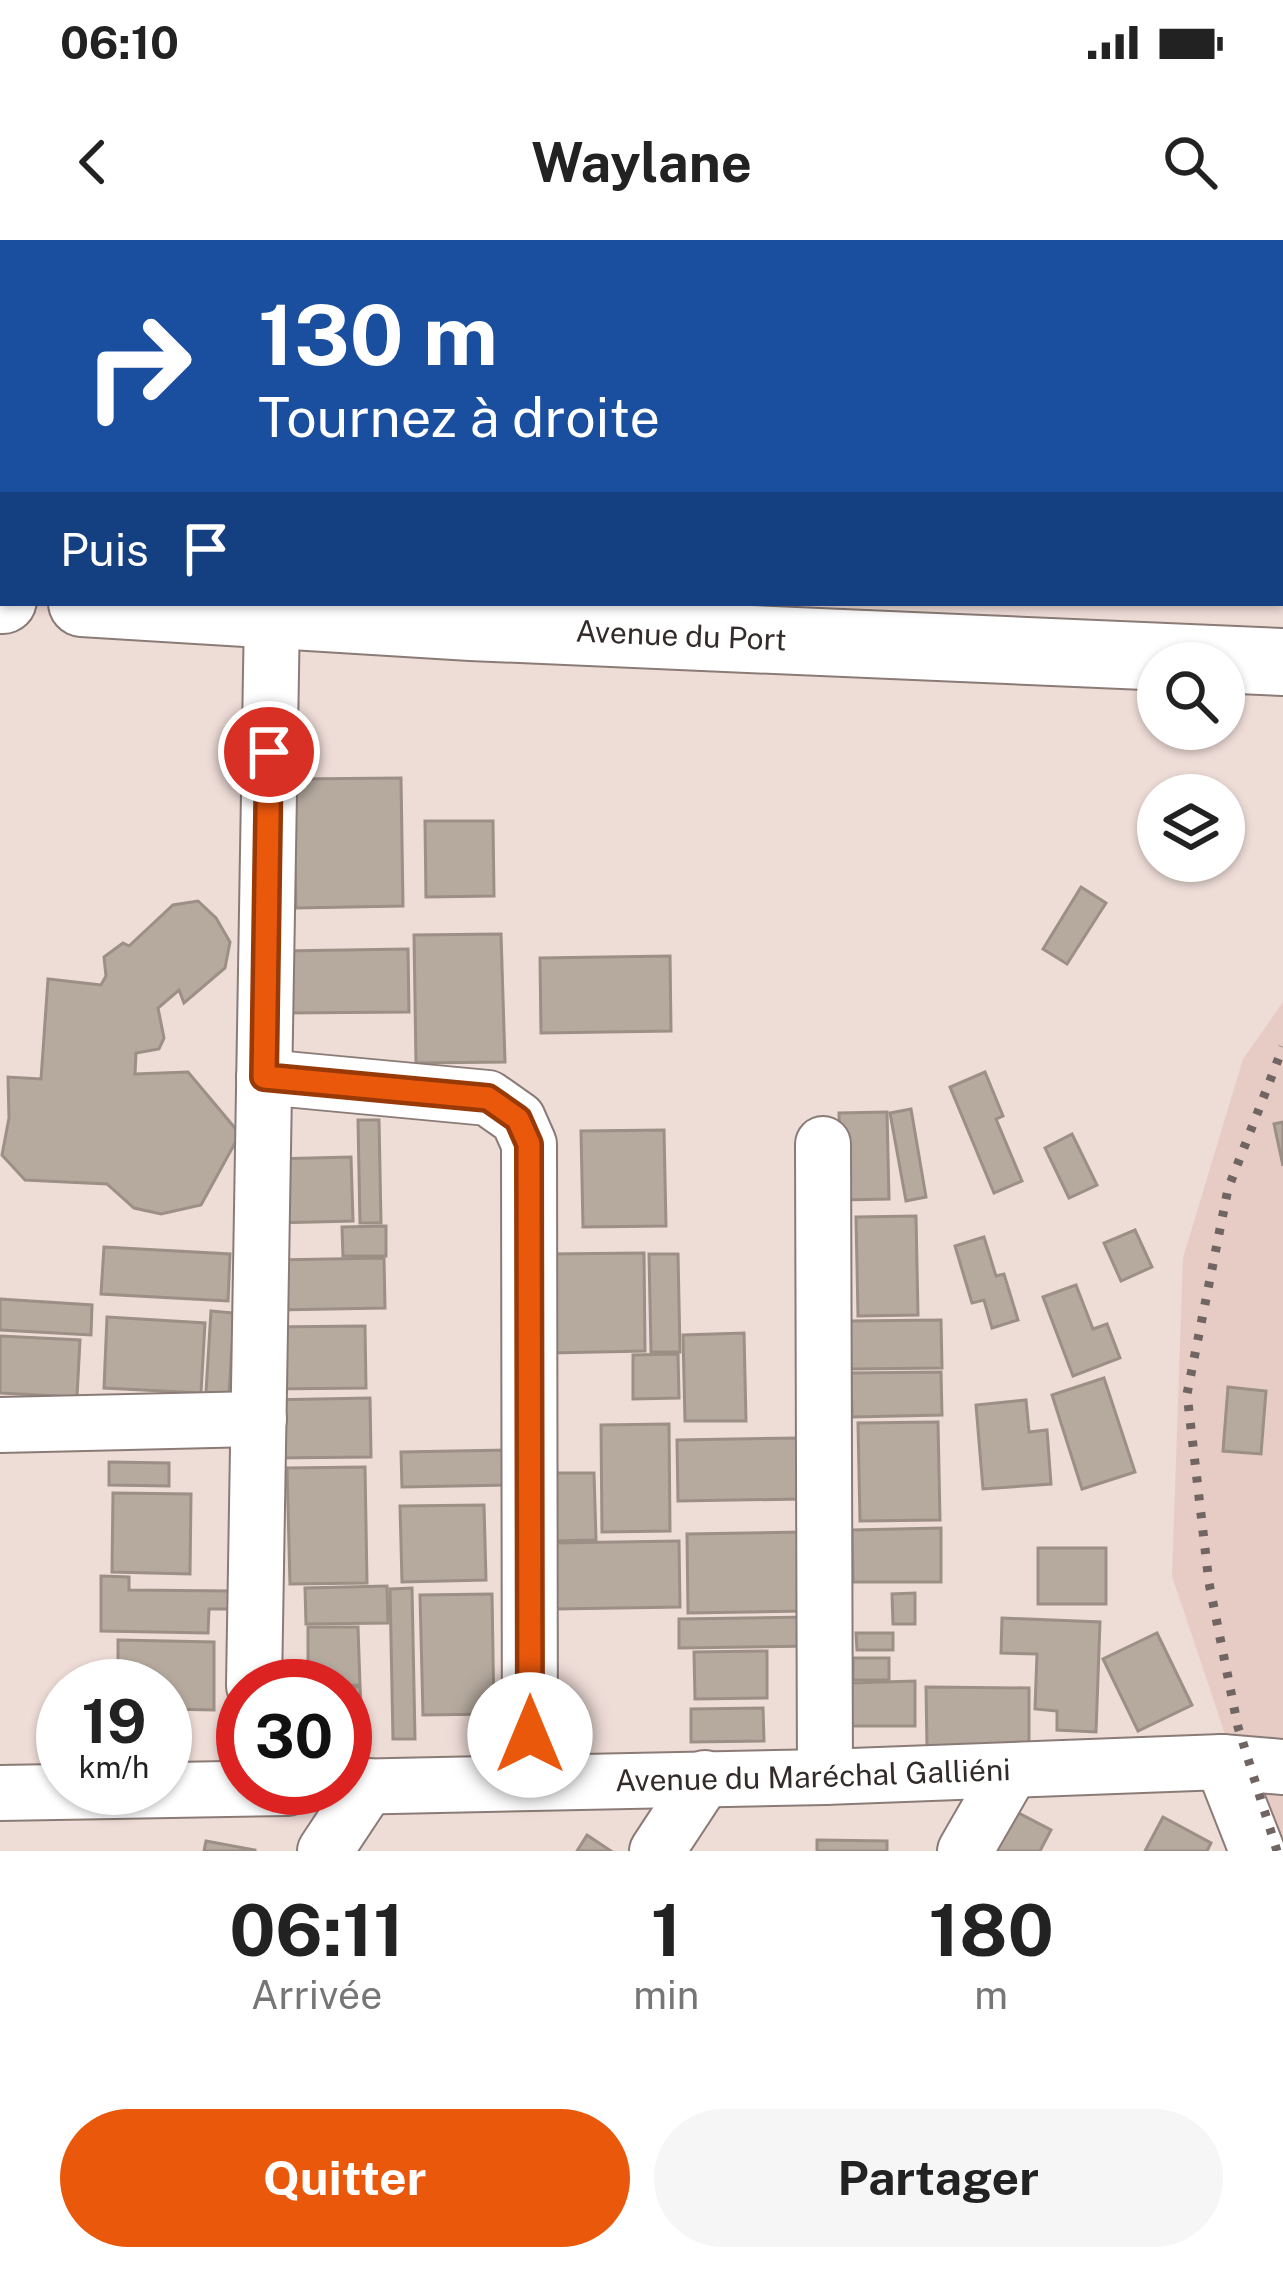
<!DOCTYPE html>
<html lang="fr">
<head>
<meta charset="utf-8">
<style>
	body { margin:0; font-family:"Public Sans",sans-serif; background:#f6f6f6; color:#222; height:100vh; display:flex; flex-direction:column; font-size:45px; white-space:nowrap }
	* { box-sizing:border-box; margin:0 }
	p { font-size:39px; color:#767676 }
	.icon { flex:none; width:66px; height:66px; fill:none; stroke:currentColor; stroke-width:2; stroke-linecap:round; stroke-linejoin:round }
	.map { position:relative; height:1611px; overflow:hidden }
	.details { display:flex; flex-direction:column; background:#fff; flex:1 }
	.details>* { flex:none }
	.guide { position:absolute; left:0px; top:0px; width:1284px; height:366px; box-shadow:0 3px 9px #0004; background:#1a4fa0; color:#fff; overflow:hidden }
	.controls { position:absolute; left:1137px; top:402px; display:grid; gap:24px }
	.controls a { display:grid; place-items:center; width:108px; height:108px; border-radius:50%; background:#fff; box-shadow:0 3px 9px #0004; font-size:60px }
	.speed { position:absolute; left:36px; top:1419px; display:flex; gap:24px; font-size:60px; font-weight:700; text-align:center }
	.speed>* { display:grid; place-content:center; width:156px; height:156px; border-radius:50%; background:#fff; box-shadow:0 3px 9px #0004; line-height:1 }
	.speed small { font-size:30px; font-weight:400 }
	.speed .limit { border:18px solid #d22; background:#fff; color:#111 }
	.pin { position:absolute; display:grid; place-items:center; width:102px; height:102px; color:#fff; margin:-51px; border:6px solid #fff; border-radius:50%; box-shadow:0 3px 12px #0007 }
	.me { position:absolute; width:132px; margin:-66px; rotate:0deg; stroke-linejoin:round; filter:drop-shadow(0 0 9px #0008) }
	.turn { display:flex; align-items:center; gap:42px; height:252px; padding:0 60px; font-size:54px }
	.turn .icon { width:156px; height:156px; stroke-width:2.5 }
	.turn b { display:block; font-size:84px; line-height:102px }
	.then { display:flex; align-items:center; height:114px; padding:0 60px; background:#0003; gap:24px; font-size:45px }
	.eta { display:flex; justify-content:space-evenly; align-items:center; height:204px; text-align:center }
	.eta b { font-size:72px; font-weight:700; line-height:84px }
	.action { display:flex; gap:24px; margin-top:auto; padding:24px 60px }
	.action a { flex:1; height:138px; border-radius:72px; background:#ea580c; color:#fff; font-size:48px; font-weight:700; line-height:138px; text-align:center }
	.action a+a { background:#f6f6f6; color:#222 }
	.status { display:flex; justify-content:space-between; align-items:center; height:84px; padding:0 60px; background:#fff; direction:ltr }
	.status svg { height:33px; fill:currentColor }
	header { display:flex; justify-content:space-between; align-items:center; height:156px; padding:0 60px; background:#fff; font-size:54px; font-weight:700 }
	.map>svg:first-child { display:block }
	.built { fill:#e6ccc5 }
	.building { fill:#b6aa9f; stroke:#9c8f85; stroke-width:3 }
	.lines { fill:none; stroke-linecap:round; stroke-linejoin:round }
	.service-casing { stroke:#8b7b77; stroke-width:32 }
	.minor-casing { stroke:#8b7b77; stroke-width:58 }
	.primary-casing { stroke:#8b7b77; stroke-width:70 }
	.service { stroke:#fff; stroke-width:27 }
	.minor { stroke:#fff; stroke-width:54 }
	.primary { stroke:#fff; stroke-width:66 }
	.rail { stroke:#706562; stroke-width:9; stroke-dasharray:6 12; stroke-linecap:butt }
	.route-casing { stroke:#983908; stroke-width:30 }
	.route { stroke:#ea580c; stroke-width:21 }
	.labels { text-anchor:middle; stroke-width:10; stroke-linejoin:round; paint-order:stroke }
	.street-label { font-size:30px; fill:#322b29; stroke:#fff }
</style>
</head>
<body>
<div class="status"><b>06:10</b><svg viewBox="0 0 49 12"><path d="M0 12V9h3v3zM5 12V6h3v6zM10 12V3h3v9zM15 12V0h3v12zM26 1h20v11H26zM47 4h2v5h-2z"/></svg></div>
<header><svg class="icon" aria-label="back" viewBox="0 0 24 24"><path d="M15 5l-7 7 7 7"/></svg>Waylane<svg class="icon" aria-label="search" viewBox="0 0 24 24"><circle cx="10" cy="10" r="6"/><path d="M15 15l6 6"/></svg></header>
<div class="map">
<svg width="1283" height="1611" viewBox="0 0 1283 1611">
	<rect width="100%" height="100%" fill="#eedcd7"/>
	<g class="built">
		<polygon points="0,0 1283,0 1283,350 1281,3 3,3 3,307"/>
		<polygon points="1283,762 1283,1611 1264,1611 1172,1336 1183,1018 1243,819"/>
	</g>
	<g class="building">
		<polygon points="803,0 941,0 934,3"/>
		<polygon points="1220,0 1283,0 1283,106 1281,3"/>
		<polygon points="1281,117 1283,117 1281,212"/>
		<polygon points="401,538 403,666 296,668 293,539"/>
		<polygon points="425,581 493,581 494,656 426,657"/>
		<polygon points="1081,647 1106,663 1067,724 1043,709"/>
		<polygon points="198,661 216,678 230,702 225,728 184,763 179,750 158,768 164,798 159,809 136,813 135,834 188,832 240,894 201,965 161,974 134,968 107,944 25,940 2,915 9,878 8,837 41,839 48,739 101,745 106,736 104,717 123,703 129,706 173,665"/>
		<polygon points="501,694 505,822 416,823 414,695"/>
		<polygon points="408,709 409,772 284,773 282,711"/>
		<polygon points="670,716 671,791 541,793 540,718"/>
		<polygon points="985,832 1003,876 996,879 1022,941 994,953 950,847"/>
		<polygon points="911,869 926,957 906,961 890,873"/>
		<polygon points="887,872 889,959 841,960 839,873"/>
		<polygon points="358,880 379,880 381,983 360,983"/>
		<polygon points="1283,882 1283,926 1274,884"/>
		<polygon points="664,890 666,986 583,987 581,891"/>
		<polygon points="1072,894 1097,945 1069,958 1045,908"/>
		<polygon points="351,917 353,981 273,983 272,919"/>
		<polygon points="916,976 918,1075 858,1076 856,977"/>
		<polygon points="386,986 386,1016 343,1016 342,987"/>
		<polygon points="1135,990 1152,1027 1121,1041 1104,1003"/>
		<polygon points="984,997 996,1036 1004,1034 1018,1080 992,1088 984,1060 972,1063 955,1006"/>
		<polygon points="104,1007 230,1014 228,1061 101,1054"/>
		<polygon points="644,1013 645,1111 550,1113 548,1014"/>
		<polygon points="649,1014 678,1014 680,1112 651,1112"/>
		<polygon points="384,1018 385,1068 276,1070 275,1020"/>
		<polygon points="1076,1045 1093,1089 1107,1084 1120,1118 1073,1136 1043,1057"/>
		<polygon points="0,1059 92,1065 91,1095 0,1090"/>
		<polygon points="211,1071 234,1073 229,1154 206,1152"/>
		<polygon points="107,1077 205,1083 201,1153 104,1148"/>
		<polygon points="941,1080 942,1128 851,1129 850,1081"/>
		<polygon points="365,1086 366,1148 269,1149 268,1087"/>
		<polygon points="744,1093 746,1181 685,1181 683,1095"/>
		<polygon points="0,1096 80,1100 77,1157 0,1153"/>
		<polygon points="678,1114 679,1158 633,1159 633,1115"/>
		<polygon points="941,1132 942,1175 852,1177 851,1133"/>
		<polygon points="1104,1138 1135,1232 1082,1249 1052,1155"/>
		<polygon points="1228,1147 1266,1151 1261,1214 1223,1211"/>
		<polygon points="370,1158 371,1217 269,1218 267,1160"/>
		<polygon points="1026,1160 1029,1192 1047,1190 1051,1244 983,1249 976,1165"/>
		<polygon points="938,1182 940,1280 860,1281 858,1183"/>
		<polygon points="669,1184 670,1291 602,1292 601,1185"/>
		<polygon points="799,1198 801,1259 678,1261 677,1200"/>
		<polygon points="509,1210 509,1245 402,1247 401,1212"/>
		<polygon points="109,1222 169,1223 169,1246 109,1245"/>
		<polygon points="365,1227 367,1343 290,1344 287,1228"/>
		<polygon points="552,1233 594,1233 596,1300 553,1301"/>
		<polygon points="113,1253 191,1254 190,1334 112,1332"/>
		<polygon points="484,1265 486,1340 402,1342 400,1266"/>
		<polygon points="941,1288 941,1342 853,1342 852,1290"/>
		<polygon points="801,1292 802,1371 688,1373 687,1294"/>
		<polygon points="679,1301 680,1367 556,1369 554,1303"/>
		<rect x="1038" y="1308" width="68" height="56"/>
		<polygon points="101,1336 129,1337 129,1350 231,1351 231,1369 209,1369 208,1393 101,1391"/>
		<polygon points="387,1346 388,1383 306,1384 305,1348"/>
		<polygon points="412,1348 415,1499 393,1499 390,1349"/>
		<polygon points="915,1353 915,1384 893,1384 892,1354"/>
		<polygon points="492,1354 494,1474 423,1475 420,1355"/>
		<polygon points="811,1377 812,1406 679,1408 679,1379"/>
		<polygon points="1002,1378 1100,1382 1096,1492 1057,1490 1057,1471 1035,1469 1037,1414 1001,1413"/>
		<polygon points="308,1387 358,1387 360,1445 308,1446"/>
		<polygon points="856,1393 893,1393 893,1410 857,1410"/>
		<polygon points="1157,1393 1192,1465 1138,1491 1103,1419"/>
		<polygon points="118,1400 214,1402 214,1470 165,1469 165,1446 118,1446"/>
		<polygon points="767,1411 767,1458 695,1459 694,1412"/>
		<rect x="853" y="1418" width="36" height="22"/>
		<polygon points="915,1441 915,1486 852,1486 851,1443"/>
		<polygon points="345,1447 360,1447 361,1464 345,1464"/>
		<polygon points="926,1447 1029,1448 1029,1507 927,1507"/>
		<polygon points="763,1468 764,1501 691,1502 691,1469"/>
		<polygon points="165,1477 175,1477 174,1504 165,1504"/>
		<polygon points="1013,1570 1051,1590 1040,1611 991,1611"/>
		<polygon points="1163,1577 1211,1603 1207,1611 1145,1611"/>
		<polygon points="587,1595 611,1611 577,1611"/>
		<polygon points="817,1600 887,1601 887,1611 817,1611"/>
		<polygon points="206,1601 255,1610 255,1611 204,1611"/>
	</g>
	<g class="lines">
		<defs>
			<polyline id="service" points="638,3 638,0"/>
			<g id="minor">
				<polyline points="0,122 3,123"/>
				<polyline points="264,837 488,858 518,879 529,904 530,1540"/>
				<polyline points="823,904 825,1537"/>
				<polyline points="0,1185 259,1179"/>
				<polyline points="254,1446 272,373"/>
				<polyline points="1222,1522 1257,1611"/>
				<path id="s1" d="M345 1547 825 1537 1222 1522 1283 1527"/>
				<polyline points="0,1553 288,1548"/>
				<polyline points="325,1611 368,1546"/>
				<polyline points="657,1611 705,1538"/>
				<polyline points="965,1611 1011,1531"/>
			</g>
			<g id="primary">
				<polyline points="0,360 3,360"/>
				<path id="s2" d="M82 363 471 387 1283 422"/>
			</g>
		</defs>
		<use href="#service" class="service-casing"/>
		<use href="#minor" class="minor-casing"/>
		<use href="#primary" class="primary-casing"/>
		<use href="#service" class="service"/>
		<use href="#minor" class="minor"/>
		<use href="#primary" class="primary"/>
		<polyline class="rail" points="1277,1611 1238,1487 1209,1343 1187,1154 1228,949 1283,807"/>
	</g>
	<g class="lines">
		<defs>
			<polyline id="route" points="269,512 264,837 488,858 518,879 529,904 530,1495"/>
		</defs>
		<use href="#route" class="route-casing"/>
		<use href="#route" class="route"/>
	</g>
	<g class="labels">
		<g class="street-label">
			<text dy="10" stroke="none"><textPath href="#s2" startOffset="600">Avenue du Port</textPath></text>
			<text dy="10" stroke="none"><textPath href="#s1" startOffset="468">Avenue du Maréchal Galliéni</textPath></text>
		</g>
	</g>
</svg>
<div class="controls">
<a><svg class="icon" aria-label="search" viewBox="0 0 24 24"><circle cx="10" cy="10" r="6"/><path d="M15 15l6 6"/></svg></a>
<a><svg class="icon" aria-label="layers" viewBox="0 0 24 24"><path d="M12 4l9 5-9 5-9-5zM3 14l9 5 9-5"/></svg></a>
</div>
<div class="speed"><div>19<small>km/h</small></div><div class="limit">30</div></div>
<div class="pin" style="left:269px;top:512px;background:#d93025"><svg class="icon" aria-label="arrive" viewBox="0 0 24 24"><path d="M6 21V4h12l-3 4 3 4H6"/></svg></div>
<svg class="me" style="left:530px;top:1495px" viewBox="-20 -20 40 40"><circle r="19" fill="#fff"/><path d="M0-13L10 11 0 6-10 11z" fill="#ea580c"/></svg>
<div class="guide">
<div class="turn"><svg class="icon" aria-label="right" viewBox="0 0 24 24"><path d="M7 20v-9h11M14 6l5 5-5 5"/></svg><div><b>130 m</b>Tournez à droite</div></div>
<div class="then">Puis<svg class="icon" aria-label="arrive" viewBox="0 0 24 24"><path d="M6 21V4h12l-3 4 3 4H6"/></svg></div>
</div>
</div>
<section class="details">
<div class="eta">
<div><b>06:11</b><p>Arrivée</p></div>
<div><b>1</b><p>min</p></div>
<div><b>180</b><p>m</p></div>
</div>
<div class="action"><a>Quitter</a><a>Partager</a></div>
</section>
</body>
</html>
